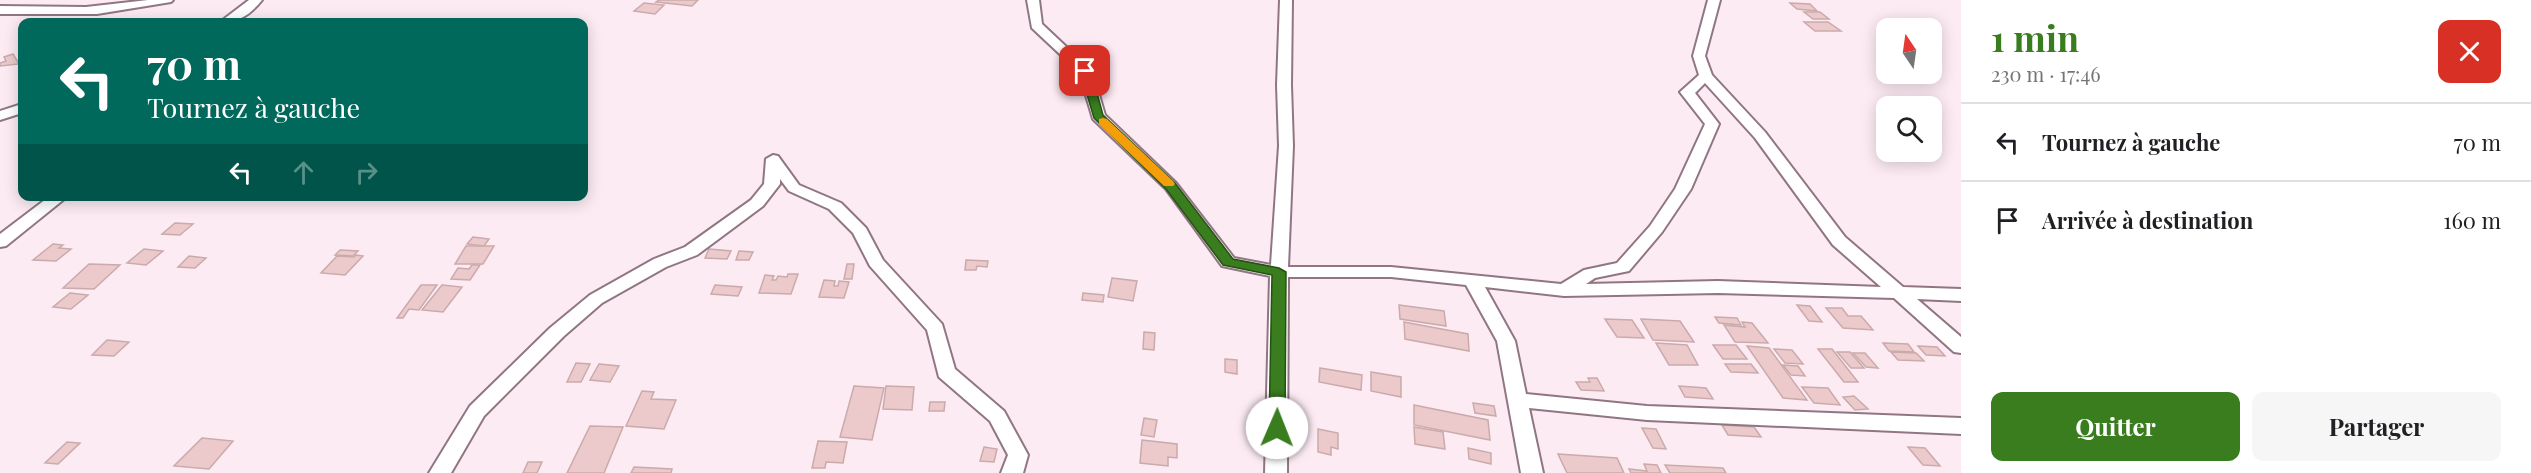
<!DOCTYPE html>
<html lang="fr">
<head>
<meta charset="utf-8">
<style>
	body { margin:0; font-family:"Playfair Display",serif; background:#f6f6f6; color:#202124; height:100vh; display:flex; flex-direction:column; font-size:22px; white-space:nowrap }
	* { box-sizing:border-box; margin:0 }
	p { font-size:20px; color:#757577 }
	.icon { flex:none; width:33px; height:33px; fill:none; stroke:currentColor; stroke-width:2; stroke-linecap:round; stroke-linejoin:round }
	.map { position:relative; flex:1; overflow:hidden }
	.panel { display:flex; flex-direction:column; background:#fff; width:570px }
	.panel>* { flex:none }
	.top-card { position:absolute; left:18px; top:18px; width:570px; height:183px; border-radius:12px; box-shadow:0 3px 15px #0003; background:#00695c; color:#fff; overflow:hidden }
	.needle { width:39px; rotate:347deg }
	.tools { position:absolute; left:1876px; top:18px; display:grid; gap:12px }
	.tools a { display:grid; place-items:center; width:66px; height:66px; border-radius:12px; background:#fff; box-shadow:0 3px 15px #0003; font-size:30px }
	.pin { position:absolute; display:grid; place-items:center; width:51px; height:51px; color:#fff; margin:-26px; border-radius:12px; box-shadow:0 3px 9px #0006 }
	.me { position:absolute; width:66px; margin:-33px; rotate:1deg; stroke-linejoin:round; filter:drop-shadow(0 0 4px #0008) }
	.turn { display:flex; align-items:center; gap:21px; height:126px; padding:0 30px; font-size:27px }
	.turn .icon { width:78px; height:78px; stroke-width:2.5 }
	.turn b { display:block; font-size:42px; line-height:51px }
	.lanes { display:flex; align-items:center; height:57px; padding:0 30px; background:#0003; justify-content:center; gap:30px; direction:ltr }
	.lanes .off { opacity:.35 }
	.round { display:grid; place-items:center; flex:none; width:63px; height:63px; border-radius:12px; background:#f6f6f6 }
	.headline { display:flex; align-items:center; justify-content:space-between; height:102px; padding:0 30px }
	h1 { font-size:36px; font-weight:700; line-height:45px; color:#3a7d1f }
	.primary-button { display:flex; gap:12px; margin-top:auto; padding:12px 30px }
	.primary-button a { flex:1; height:69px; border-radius:12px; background:#3a7d1f; color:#fff; font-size:24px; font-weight:700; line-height:69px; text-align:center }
	.primary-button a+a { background:#f6f6f6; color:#202124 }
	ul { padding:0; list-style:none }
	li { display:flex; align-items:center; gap:18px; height:78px; padding:0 30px; border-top:2px solid #e0e0e0 }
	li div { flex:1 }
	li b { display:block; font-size:22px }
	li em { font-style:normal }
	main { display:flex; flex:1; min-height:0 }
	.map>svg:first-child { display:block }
	.building { fill:#eccacb; stroke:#caaaab; stroke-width:1.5 }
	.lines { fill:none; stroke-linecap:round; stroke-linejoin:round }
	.minor-casing { stroke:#907683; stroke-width:4 }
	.minor { fill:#fff; fill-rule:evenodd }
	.route { fill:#3a7d1f; stroke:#265114; stroke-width:1.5 }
	.slow { fill:#f59e0b }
</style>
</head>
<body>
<main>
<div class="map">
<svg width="1961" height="473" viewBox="0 0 1961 473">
	<rect width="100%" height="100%" fill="#fdebf4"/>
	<g class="building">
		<polygon points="659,0 698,0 692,6 656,2"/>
		<polygon points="644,3 664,5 655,14 634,11"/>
		<polygon points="1790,3 1810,4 1817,11 1797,9"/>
		<polygon points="1804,12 1820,12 1829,19 1813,19"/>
		<polygon points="1804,22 1828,22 1841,31 1815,31"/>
		<polygon points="13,54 19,64 0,66 0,63 6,61 4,57"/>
		<polygon points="175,223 193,224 180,235 162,234"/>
		<polygon points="473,237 489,239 484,246 467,244"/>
		<polygon points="53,244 63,245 59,248 71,249 56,261 33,260"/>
		<polygon points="466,246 494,246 483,264 455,264"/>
		<polygon points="144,249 163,251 146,265 127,263"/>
		<polygon points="709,249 731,251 727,259 705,258"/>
		<polygon points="340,250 358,251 353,256 335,255"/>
		<polygon points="739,251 753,252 749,260 736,260"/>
		<polygon points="356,255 363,256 345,275 321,273 337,256 354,257"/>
		<polygon points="189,256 206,258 195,268 178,267"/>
		<polygon points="966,260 988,261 987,267 977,266 976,270 965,270"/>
		<polygon points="89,264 120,265 94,289 63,288"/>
		<polygon points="847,264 854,264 852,279 844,279"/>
		<polygon points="472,265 480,265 470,280 451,279 458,268 469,269"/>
		<polygon points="788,274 798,274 791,294 759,293 765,275 774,276 772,280 776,280 778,276 787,277"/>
		<polygon points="1112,278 1137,281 1133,301 1108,297"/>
		<polygon points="824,280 835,281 834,286 838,286 839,281 849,282 844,298 819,297"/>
		<polygon points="421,285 437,285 419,310 409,309 403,318 397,318"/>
		<polygon points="442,285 462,287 443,312 422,310"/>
		<polygon points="715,285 742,287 738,296 711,294"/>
		<polygon points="70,293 88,295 71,309 53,307"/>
		<polygon points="1083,293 1104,295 1103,302 1082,300"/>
		<polygon points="1399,305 1444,311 1446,326 1400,319"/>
		<polygon points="1797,305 1810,306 1822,322 1809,321"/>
		<polygon points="1826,308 1842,308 1848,316 1861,316 1873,330 1843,328"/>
		<polygon points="1715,317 1737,318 1741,325 1719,323"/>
		<polygon points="1605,319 1632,320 1644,338 1617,337"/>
		<polygon points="1641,319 1680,321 1694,342 1653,340"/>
		<polygon points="1404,322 1468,334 1469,351 1405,339"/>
		<polygon points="1742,322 1752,323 1768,343 1735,342 1724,325 1745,327"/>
		<polygon points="1144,332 1155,333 1154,350 1143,349"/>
		<polygon points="107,340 129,342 114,356 92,355"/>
		<polygon points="1656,343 1687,345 1698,365 1669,365"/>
		<polygon points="1883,343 1908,344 1914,352 1889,351"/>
		<polygon points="1713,345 1736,345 1747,359 1723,359"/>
		<polygon points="1747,346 1769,348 1807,400 1783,398"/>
		<polygon points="1918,346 1937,347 1945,356 1926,355"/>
		<polygon points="1774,349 1792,350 1803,364 1785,363"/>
		<polygon points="1818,349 1832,349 1858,382 1844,382"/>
		<polygon points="1837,352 1850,352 1864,368 1851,368"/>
		<polygon points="1891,352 1916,353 1924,361 1898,360"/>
		<polygon points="1853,353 1865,353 1878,368 1866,367"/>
		<polygon points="1225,359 1237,360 1237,374 1225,372"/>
		<polygon points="576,363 590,364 581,382 567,382"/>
		<polygon points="599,364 619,366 610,382 590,380"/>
		<polygon points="1725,364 1751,364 1758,373 1731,372"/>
		<polygon points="1783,365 1798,366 1805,376 1791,375"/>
		<polygon points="1320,368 1362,375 1361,390 1319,382"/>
		<polygon points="1371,372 1401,377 1401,397 1371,391"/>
		<polygon points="1588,378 1597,378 1604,391 1581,390 1576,382 1590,382"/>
		<polygon points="854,386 884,388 872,440 840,437"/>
		<polygon points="886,386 914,387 912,410 883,409"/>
		<polygon points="1679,386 1706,388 1713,399 1685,397"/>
		<polygon points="1802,387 1828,388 1840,405 1814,403"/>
		<polygon points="642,391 654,392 651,399 676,400 664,429 626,426"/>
		<polygon points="1854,396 1868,409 1855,410 1843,397"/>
		<polygon points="930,402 945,402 944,411 929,411"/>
		<polygon points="1473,403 1494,406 1496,416 1475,413"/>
		<polygon points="1414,405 1488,420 1490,440 1414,425"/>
		<polygon points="1144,418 1157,420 1154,437 1141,435"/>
		<polygon points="1722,425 1754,427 1761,437 1728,435"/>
		<polygon points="590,426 623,427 604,473 567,473"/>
		<polygon points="1414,427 1443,432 1445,449 1415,444"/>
		<polygon points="1642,428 1656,429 1666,449 1653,448"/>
		<polygon points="1318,429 1338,433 1338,449 1331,447 1331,455 1318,452"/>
		<polygon points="202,438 233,441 209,469 174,466"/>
		<polygon points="1142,440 1177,444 1177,458 1168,457 1168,466 1140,463"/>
		<polygon points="818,441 847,442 843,463 826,462 825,468 812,468"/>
		<polygon points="67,442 80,443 58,464 45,463"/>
		<polygon points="984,447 997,449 994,462 980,461"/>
		<polygon points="1908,447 1925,448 1940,466 1923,465"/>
		<polygon points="1468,448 1491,453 1491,464 1469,459"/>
		<polygon points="1558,454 1617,458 1624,473 1567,473"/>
		<polygon points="528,462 542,462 537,473 523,473"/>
		<polygon points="1644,464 1657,465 1661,473 1631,473 1629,469 1647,471"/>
		<polygon points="1665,465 1723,468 1726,473 1670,473"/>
		<polygon points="634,467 672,469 671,473 631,473"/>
	</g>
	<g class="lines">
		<defs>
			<g id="minor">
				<polygon points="148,0 173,0 171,2 97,14 0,14 0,6 86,7"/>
				<path d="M249 0H262C250 15 239 22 220 22Z"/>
				<path d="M1027 0H1039L1042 24 1092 71 1105 115 1176 183 1234 258 1271 265 1279 146 1277 85 1280 0H1292L1291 85 1293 146 1288 267H1391L1561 284 1584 270 1617 263 1650 226 1675 189 1705 124 1680 92 1699 75 1693 56 1708 0H1720L1705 56 1712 75 1765 132 1845 237 1903 287 1961 289V301L1917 299 1961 337V353L1954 352 1894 298 1718 293 1564 296 1485 287 1515 341 1526 394 1647 406 1961 418V434L1647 420 1529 408 1543 473H1521L1497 341 1466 285 1391 277H1288L1287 473H1265L1270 276 1222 266 1166 189 1093 119 1079 72 1032 28ZM1705 83 1755 138 1833 245 1881 287 1718 281 1586 284 1595 278 1629 271 1662 232 1691 189 1719 124 1695 93Z"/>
				<polygon points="22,104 22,113 0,120 0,111"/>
				<polygon points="773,155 778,156 799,185 841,203 866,228 883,260 942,324 955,369 1004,411 1028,455 1023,473 1001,473 1008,455 990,421 939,377 927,330 870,266 853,233 829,209 789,191 780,179 780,184 763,206 697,255 666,267 602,303 564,336 484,416 451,473 429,473 470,406 550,328 590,295 654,259 685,247 751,200 764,184 766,159"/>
				<polygon points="50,196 68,196 6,246 0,247 0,234"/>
			</g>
		</defs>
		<use href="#minor" class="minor-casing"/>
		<use href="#minor" class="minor"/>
	</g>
	<polygon class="route" points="1081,68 1085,68 1091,71 1103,115 1175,183 1233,259 1279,268 1286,272 1285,428 1283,433 1277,435 1271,433 1269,428 1272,275 1223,265 1166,189 1094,118 1080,71"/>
	<polygon class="slow" points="1103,118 1107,119 1173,181 1175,184 1173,186 1164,186 1099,124 1099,119"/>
</svg>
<div class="tools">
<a><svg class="needle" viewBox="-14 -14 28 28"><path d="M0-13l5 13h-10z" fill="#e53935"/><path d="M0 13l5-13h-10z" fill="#757577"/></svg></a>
<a><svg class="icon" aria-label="search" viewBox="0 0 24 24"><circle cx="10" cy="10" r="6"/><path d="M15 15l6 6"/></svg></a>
</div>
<div class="pin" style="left:1085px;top:71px;background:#d93025"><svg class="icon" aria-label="arrive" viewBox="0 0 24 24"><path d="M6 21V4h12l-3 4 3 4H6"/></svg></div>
<svg class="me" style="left:1277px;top:428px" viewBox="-20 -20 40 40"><circle r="19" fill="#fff"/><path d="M0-13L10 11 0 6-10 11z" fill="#3a7d1f"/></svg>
<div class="top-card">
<div class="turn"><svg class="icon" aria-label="left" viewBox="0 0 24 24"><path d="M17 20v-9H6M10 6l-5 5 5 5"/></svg><div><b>70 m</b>Tournez à gauche</div></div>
<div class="lanes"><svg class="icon" aria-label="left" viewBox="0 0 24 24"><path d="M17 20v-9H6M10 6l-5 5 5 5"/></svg><svg class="icon off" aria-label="ahead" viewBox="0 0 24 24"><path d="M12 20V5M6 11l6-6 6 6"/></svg><svg class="icon off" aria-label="right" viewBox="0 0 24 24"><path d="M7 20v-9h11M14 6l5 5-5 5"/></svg></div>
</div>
</div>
<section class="panel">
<div class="headline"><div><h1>1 min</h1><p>230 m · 17:46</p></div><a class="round" style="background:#d93025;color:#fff"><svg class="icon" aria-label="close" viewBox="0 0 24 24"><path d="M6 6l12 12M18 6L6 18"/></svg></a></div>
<ul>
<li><svg class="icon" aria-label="left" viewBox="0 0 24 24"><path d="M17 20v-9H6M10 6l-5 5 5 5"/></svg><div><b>Tournez à gauche</b></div><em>70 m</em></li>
<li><svg class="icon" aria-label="arrive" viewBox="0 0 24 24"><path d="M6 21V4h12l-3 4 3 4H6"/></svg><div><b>Arrivée à destination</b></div><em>160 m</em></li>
</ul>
<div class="primary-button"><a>Quitter</a><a>Partager</a></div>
</section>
</main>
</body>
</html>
